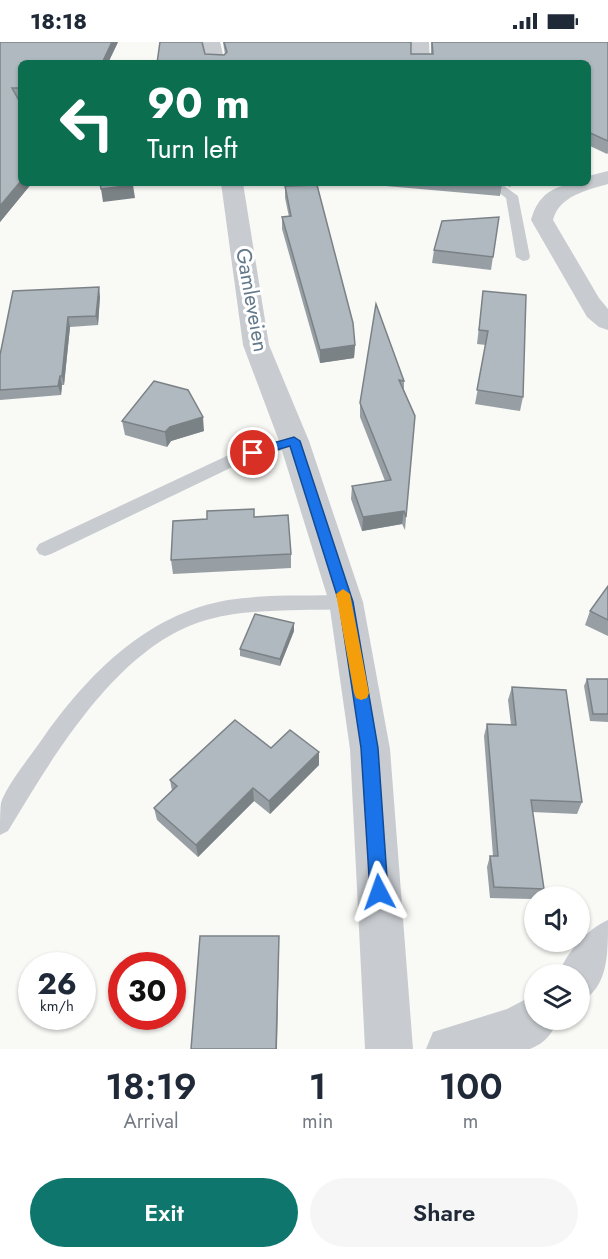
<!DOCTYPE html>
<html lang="en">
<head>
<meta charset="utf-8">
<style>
	body { margin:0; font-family:Jost,sans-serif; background:#f6f6f7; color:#1f2937; height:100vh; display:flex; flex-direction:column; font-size:22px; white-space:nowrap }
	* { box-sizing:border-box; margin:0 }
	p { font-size:20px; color:#747a83 }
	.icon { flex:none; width:33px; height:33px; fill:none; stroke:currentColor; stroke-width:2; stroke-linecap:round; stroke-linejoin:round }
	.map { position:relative; height:1007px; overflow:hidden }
	.details { display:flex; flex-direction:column; background:#fff; flex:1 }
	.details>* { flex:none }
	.hud { position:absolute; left:18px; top:18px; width:573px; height:126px; border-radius:9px; box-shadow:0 2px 4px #0004; background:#0b6e4f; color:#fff; overflow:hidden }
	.controls { position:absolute; left:524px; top:844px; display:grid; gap:12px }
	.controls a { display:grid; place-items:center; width:66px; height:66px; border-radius:50%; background:#fff; box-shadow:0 2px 4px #0004; font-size:30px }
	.speed { position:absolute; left:18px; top:910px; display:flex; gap:12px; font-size:30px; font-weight:700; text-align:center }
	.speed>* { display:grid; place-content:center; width:78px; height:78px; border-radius:50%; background:#fff; box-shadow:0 2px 4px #0004; line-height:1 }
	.speed small { font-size:15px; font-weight:400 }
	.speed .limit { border:9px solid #d22; background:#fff; color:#111 }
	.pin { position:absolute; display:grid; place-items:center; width:51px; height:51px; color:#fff; margin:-26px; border:3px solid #fff; border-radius:50%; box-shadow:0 2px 6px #0007 }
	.me { position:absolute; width:66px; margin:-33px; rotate:356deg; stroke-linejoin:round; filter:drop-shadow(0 0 4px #0008) }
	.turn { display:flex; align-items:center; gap:21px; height:126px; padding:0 30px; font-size:27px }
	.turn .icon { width:78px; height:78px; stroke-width:2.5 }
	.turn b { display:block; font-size:42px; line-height:51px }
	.eta { display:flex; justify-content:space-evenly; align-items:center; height:102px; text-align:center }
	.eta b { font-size:36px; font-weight:600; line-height:42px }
	.primary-button { display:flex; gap:12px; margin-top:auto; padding:12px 30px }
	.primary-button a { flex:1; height:69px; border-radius:36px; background:#0f766e; color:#fff; font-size:24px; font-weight:600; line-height:69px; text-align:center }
	.primary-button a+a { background:#f6f6f7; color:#1f2937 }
	.status { display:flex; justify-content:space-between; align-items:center; height:42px; padding:0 30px; background:#fff; direction:ltr }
	.status svg { height:16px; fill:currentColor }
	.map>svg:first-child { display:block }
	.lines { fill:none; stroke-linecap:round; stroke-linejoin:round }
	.service { fill:#c8ccd0; fill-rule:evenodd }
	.minor { fill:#c8ccd0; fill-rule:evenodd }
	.wall { fill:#979fa5 }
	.shaded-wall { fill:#7b8286 }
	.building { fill:#b0b9c0; stroke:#7b8286; stroke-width:1.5 }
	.route { fill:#1a73e8; stroke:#114b97; stroke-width:1.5 }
	.slow { fill:#f59e0b }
	.labels { text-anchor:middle; stroke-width:6; stroke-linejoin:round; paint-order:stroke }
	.street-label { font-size:21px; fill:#64798a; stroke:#fff }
</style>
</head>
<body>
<div class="status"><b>18:18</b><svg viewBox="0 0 49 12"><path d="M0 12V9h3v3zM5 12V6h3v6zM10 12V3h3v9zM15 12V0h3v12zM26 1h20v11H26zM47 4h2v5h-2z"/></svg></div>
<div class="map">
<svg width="608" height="1007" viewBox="0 0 608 1007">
	<rect width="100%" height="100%" fill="#f9f9f6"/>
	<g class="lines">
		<g class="service">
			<polygon points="486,141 500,141 518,154 530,215 528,218 523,219 516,215 506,156"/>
			<polygon points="294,394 300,395 302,399 300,403 245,419 51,512 45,514 39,512 36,507 39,502 233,411"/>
			<path d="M346 553 353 555 355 560 353 565 346 567C301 569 254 566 210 577 119 600 53 715 8 789L0 793C0 783 0 769 1 761 6 744 32 712 43 696 88 632 147 572 228 558 267 552 307 554 346 553Z"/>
		</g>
		<g class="minor">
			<polygon points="202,0 220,0 225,21 207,21"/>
			<polygon points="411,0 429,0 430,21 412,21"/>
			<path d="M608 129V142C587 148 559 154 553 178L599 256 608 267V288L599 285 587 275 531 178C539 148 560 141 588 141V134Z"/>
			<polygon points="221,141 243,141 269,303 309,399 363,560 390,707 413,1007 365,1007 350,707 329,560 279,399 243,303"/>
			<path d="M608 878C608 916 608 945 579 961V933H558C567 910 586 888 608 878Z"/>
			<path d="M534 953V978H558C552 992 545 1001 530 1007H426L433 990 507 967Z"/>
		</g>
	</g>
	<g class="wall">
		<polygon points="0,0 118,0 108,21 21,21 21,57 18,57 21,141 32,141 0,180"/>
		<polygon points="160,0 202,0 205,12 224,13 225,12 223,0 411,0 411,12 431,12 431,0 608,0 608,111 607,112 588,103 588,21 157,21"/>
		<polygon points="387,141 500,141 502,142 500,154 386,144"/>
		<polygon points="503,141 511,141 510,145"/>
		<polygon points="285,144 355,303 354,316 320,321 282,187 282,175 289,175 285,156"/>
		<polygon points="499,175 491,228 432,221 434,208"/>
		<polygon points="483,249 523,355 520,369 475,362 486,303 477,302"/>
		<polygon points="100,254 98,283 70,285 64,343 62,343 61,353 0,358 0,313"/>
		<polygon points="376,262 404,339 404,348 415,374 405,488 402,482 362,489 351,457 352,444 385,439 360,375 360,361"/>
		<polygon points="122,379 204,389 171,399 167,405 125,393"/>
		<polygon points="254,475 291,512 291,526 173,532 171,518"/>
		<polygon points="608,544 608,594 585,583 590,569"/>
		<polygon points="294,589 280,624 240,614 240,607"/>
		<polygon points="587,637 608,637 608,680 590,679 584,644"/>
		<polygon points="512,645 582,760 577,772 532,770 544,847 540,855 534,855 534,857 490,856 487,825 490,814 493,814 484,694 487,682 511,683 508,658"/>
		<polygon points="271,706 319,723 270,772 254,759 198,815 157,778 154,766 172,749 170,738"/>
	</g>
	<g class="shaded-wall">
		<polygon points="112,0 118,0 108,21 102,21"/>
		<polygon points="21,139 21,141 32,141 0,180 0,164"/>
		<polygon points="133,143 135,156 103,160 101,147"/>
		<polygon points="99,245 100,254 98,283 96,274"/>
		<polygon points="68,275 70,285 64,343 62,334"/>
		<polygon points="355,303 354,316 320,321 320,308"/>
		<polygon points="60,334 62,343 61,353 58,344"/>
		<polygon points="203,375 204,389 171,399 167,405 165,390 170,385"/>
		<polygon points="404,469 402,482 362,489 363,475"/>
		<polygon points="294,581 294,589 280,624 280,617"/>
		<polygon points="319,710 319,723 270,772 269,759"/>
		<polygon points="253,746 254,759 198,815 196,803"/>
		<polygon points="279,894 277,1007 276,1007"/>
	</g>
	<g class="building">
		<polygon points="0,0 112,0 102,21 21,21 21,46 12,46 21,62 21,139 0,164"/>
		<polygon points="160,0 202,0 205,12 224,13 227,10 224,0 411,0 411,12 433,12 432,0 608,0 608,99 588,90 588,21 157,21"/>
		<polygon points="100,141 133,141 133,143 101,147"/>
		<polygon points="317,143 353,281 355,303 320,308 282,175 291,174 285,144"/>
		<polygon points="499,175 493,215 434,208 442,179"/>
		<polygon points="99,245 96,274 68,275 62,334 60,334 58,344 0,348 0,313 13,249"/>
		<polygon points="483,249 526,253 523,355 477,348 488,289 479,288"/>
		<polygon points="376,262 404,339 399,338 415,374 406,475 404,469 363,475 352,444 391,438 360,361"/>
		<polygon points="154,339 188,348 203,375 170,385 165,390 122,379"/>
		<polygon points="254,467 254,475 288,473 291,512 171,518 173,479 207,477 207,469"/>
		<polygon points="608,544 608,578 590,569"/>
		<polygon points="255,572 294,581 280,617 240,607"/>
		<polygon points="587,637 608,637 608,672 593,672"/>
		<polygon points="512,645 566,648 582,760 531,758 544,847 494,845 490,814 498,814 487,682 516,683"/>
		<polygon points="235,678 271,706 290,688 319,710 269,759 253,746 196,803 154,766 177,744 170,738"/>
		<polygon points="200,894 279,894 276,1007 191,1007"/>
	</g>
	<polygon class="route" points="294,395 300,399 353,560 378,706 388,850 385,857 379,859 372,857 370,850 361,706 339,560 290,404 253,415 247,411 249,408"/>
	<polygon class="slow" points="343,547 350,552 369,651 367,656 361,658 356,656 354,651 336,552"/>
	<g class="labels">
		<g class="street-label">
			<text transform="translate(252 258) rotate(80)" y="7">Gamleveien</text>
		</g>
	</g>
</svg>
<div class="controls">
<a><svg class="icon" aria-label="sound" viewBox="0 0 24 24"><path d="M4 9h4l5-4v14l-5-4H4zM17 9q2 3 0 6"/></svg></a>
<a><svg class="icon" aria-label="layers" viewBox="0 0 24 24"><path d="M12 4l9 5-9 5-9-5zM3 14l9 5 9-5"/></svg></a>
</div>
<div class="speed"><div>26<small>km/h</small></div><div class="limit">30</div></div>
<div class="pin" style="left:253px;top:411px;background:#d93025"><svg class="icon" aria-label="arrive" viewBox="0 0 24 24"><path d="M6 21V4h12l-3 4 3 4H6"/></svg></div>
<svg class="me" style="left:379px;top:850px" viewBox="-20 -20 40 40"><path d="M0-17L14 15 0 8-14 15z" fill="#1a73e8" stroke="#fff" stroke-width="4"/></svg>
<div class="hud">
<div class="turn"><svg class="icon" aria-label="left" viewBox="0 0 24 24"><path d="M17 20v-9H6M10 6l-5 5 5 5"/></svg><div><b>90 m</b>Turn left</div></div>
</div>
</div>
<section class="details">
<div class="eta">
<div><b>18:19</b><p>Arrival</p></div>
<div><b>1</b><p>min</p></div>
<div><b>100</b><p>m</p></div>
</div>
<div class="primary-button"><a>Exit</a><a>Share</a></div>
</section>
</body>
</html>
